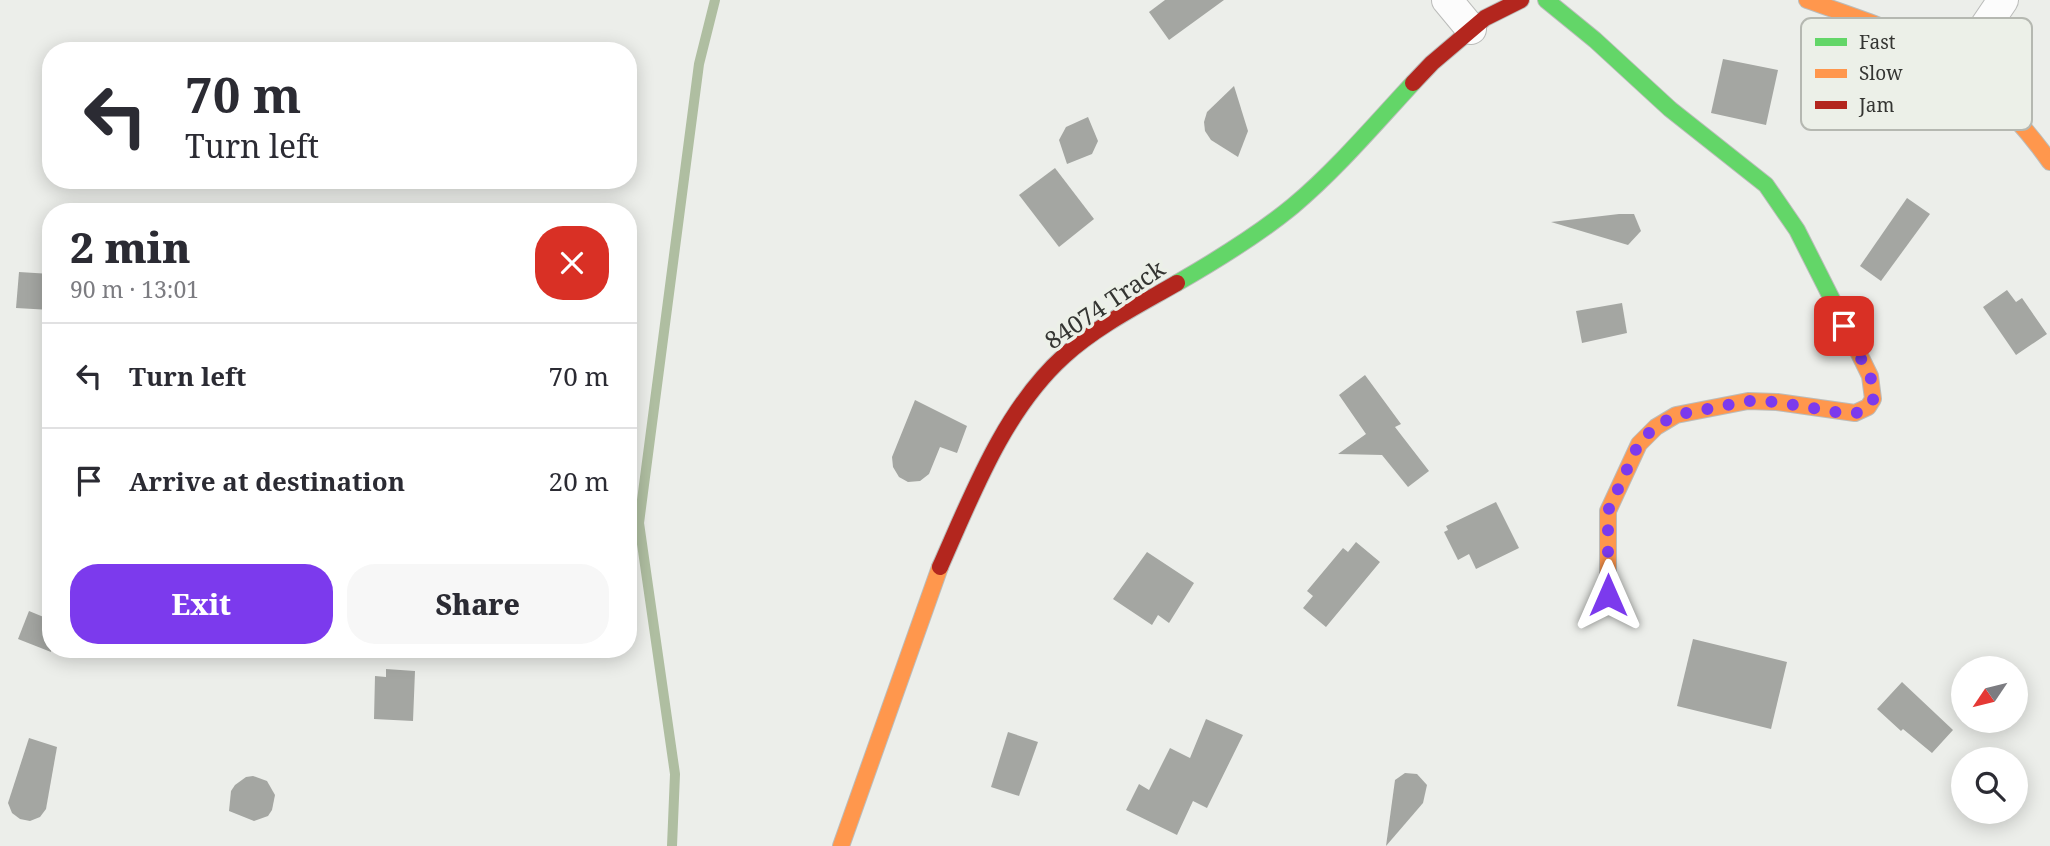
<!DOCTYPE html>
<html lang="en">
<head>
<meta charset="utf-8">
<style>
	body { margin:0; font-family:"Noto Serif",serif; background:#f7f7f7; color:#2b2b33; height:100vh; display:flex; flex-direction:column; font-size:26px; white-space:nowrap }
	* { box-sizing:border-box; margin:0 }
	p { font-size:23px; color:#7c7c81 }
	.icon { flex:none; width:38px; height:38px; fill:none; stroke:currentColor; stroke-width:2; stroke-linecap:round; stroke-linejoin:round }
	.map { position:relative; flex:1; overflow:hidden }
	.sheet { position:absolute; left:42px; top:203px; width:595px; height:455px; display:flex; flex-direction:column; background:#fff; border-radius:28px; box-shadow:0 4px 18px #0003 }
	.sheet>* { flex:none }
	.hud { position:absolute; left:42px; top:42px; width:595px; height:147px; border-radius:28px; box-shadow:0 4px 18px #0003; background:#fff; color:#2b2b33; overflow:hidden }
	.needle { width:46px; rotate:235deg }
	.controls { position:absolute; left:1951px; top:656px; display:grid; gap:14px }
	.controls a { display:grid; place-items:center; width:77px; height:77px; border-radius:50%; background:#fff; box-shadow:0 4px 18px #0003; font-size:35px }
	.pin { position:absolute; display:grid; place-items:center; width:60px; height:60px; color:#fff; margin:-30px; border-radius:14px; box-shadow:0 4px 10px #0006 }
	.me { position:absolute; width:77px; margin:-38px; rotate:0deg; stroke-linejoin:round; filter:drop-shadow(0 0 5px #0008) }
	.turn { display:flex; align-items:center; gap:24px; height:147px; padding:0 28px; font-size:32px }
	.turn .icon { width:91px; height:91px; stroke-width:2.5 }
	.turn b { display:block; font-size:49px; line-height:60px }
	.round { display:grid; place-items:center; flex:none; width:74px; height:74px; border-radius:28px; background:#f7f7f7 }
	.summary { display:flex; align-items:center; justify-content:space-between; height:119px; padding:0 28px }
	h1 { font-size:42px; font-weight:800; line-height:52px }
	.cta { display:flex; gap:14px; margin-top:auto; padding:14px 28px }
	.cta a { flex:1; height:80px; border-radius:28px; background:#7c3aed; color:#fff; font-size:28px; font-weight:800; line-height:80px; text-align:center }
	.cta a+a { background:#f7f7f7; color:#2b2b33 }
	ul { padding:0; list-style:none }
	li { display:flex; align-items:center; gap:21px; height:105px; padding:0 28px; border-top:2px solid #e1e1e2 }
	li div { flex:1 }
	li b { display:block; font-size:26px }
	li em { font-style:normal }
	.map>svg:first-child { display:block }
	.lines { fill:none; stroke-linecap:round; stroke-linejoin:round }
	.stream { stroke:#afbea1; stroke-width:10 }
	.building { fill:#a4a6a2 }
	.street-casing { stroke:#bbbcba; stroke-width:32 }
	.fast-casing { stroke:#bbbcba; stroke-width:18 }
	.slow-casing { stroke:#bbbcba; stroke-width:18 }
	.jam-casing { stroke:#bbbcba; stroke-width:18 }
	.street { stroke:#fcfcfc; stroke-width:30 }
	.fast { stroke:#63d668; stroke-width:16 }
	.slow { stroke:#ff974d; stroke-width:16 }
	.jam { stroke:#b3261e; stroke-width:16 }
	.route { stroke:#7c3aed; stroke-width:12; stroke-dasharray:0 21.6 }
	.labels { text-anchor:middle; stroke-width:7; stroke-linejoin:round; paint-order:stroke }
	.street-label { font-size:24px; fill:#343532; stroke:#ecf0e8 }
	.key { fill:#ecf0e8; stroke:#b5b8b1; stroke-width:2 }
	.key-label { font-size:19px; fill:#343532 }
</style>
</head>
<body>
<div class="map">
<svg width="2050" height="846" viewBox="0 0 2050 846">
	<rect width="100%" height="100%" fill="#eceeea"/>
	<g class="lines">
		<polyline class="stream" points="672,846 675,774 639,523 699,64 715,0"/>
	</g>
	<g class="building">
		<polygon points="1165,0 1224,0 1169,40 1149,12"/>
		<polygon points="1723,59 1778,70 1766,125 1711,113"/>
		<polygon points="1234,86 1248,131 1238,157 1211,140 1205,131 1204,122 1207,112"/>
		<polygon points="1088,117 1098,141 1092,154 1067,164 1059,140 1066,127"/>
		<polygon points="1055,168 1094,219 1059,247 1019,195"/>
		<polygon points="1907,198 1930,214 1881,281 1860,266"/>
		<polygon points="1619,214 1634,214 1641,231 1628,245 1551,222"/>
		<polygon points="19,272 51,274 51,310 16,308"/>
		<polygon points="2007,290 2016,302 2022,298 2047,334 2016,355 1983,307"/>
		<polygon points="1622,303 1627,333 1582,343 1576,311"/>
		<polygon points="1365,375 1401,424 1395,427 1429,471 1408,487 1382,455 1338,454 1366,434 1339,395"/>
		<polygon points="915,400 967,426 957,453 940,447 929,474 920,481 908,482 899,477 893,467 892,457"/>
		<polygon points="1496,502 1519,548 1476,569 1469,554 1458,560 1444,532 1448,530 1446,526"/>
		<polygon points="1356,542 1380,562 1326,627 1303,608 1313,596 1307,591 1343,548 1348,552"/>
		<polygon points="1147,552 1194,583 1169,623 1158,615 1152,625 1113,599"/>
		<polygon points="29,611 51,620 51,652 18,639"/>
		<polygon points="1693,639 1787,662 1771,729 1677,706"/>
		<polygon points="386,669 415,671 413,721 374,719 375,676 386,677"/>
		<polygon points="1902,682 1953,730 1932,753 1903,729 1901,731 1877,709"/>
		<polygon points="1206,719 1243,735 1207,808 1193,801 1177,835 1126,810 1139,784 1149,790 1170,748 1190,758"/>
		<polygon points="1008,732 1038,742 1019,796 991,787"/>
		<polygon points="29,738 57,747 46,809 40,817 30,821 20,819 12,813 8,803"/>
		<polygon points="1405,773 1417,774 1427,785 1423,803 1386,846 1395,780"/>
		<polygon points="253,776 267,781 275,795 272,810 268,816 254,821 229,811 231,791 235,785 246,777"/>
	</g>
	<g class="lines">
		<defs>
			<g id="street">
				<polyline points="1447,0 1471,29"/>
				<polyline points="1957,68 2003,0"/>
			</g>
			<g id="fast">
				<polyline points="1546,0 1595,40 1670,109 1766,185 1797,230 1845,325"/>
				<path d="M1177 283C1217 260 1258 235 1293 206 1336 170 1375 124 1413 83"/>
			</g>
			<g id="slow">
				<path d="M1807 0C1846 14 1886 26 1923 46 1974 73 2017 115 2050 162"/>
				<polyline points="1608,595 1608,511 1639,444 1656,427 1676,415 1748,401 1777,402 1855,413 1868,407 1873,399 1870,376 1845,325"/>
				<polyline points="841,846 940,567"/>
			</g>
			<g id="jam">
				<polyline points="1413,83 1432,63 1485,18 1521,0"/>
				<path d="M940 567C972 495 1004 410 1064 356 1097 326 1139 305 1177 283"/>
			</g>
		</defs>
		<use href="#street" class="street-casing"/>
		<use href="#fast" class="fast-casing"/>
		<use href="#slow" class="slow-casing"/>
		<use href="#jam" class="jam-casing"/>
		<use href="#street" class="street"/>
		<use href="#fast" class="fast"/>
		<use href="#slow" class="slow"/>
		<use href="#jam" class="jam"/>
	</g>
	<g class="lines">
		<polyline class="route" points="1608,595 1608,511 1639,443 1656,426 1676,415 1748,401 1777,402 1842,413 1856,413 1864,410 1873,400 1874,388 1870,376 1844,326"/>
	</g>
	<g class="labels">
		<g class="street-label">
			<text transform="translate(1105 305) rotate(-34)" y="8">84074 Track</text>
		</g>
	</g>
	<rect x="1801" y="18" width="231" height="112" rx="10" class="key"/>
	<rect x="1815" y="38" width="32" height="8" fill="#63d668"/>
	<rect x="1815" y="69" width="32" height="9" fill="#ff974d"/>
	<rect x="1815" y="101" width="32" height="8" fill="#b3261e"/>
	<g class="key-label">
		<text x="1859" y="49">Fast</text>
		<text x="1859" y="80">Slow</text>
		<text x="1859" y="112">Jam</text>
	</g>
</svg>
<div class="controls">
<a><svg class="needle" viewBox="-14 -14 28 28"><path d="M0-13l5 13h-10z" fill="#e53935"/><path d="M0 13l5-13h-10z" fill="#7c7c81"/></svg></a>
<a><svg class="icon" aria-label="search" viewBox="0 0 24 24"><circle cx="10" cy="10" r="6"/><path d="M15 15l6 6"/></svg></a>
</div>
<div class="pin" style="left:1844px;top:326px;background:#d93025"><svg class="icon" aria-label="arrive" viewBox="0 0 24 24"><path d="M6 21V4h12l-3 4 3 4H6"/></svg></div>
<svg class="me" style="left:1608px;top:595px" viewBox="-20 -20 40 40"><path d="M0-17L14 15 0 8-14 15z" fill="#7c3aed" stroke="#fff" stroke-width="4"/></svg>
<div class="hud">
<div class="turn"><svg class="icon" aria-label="left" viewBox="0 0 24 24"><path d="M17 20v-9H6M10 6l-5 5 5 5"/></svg><div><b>70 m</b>Turn left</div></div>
</div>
<section class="sheet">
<div class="summary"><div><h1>2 min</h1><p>90 m · 13:01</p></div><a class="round" style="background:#d93025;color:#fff"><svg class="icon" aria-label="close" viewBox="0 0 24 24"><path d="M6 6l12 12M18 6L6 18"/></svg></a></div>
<ul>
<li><svg class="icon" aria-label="left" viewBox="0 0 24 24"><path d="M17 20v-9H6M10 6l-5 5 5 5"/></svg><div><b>Turn left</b></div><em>70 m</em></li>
<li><svg class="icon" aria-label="arrive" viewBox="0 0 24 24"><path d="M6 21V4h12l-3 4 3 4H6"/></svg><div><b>Arrive at destination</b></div><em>20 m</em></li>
</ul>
<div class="cta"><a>Exit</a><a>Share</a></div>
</section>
</div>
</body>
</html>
